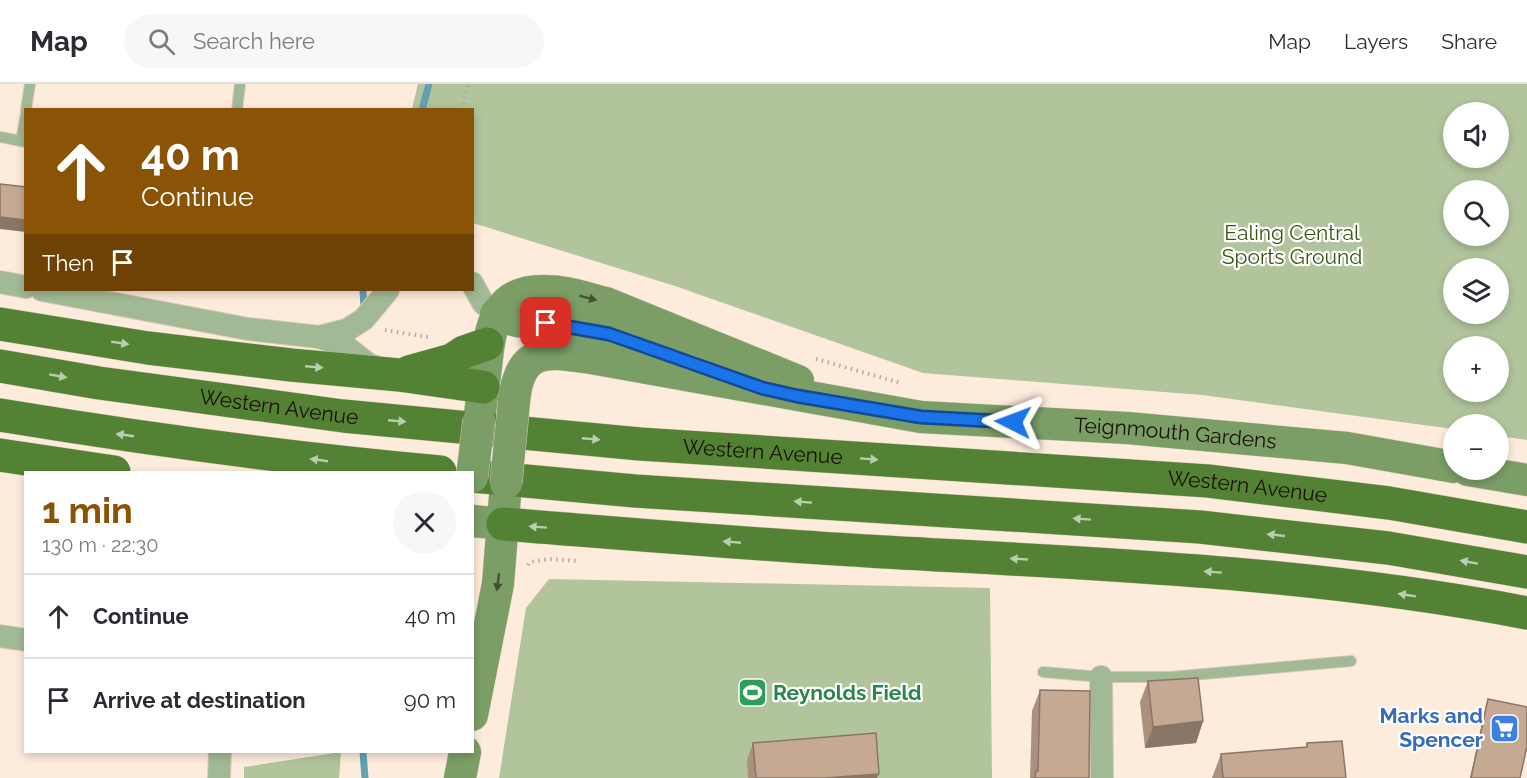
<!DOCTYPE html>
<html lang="en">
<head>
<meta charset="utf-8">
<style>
	body { margin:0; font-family:Raleway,sans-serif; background:#f7f7f7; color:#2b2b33; height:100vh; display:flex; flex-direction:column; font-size:22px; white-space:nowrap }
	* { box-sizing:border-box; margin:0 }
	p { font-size:20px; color:#7c7c81 }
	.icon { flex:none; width:33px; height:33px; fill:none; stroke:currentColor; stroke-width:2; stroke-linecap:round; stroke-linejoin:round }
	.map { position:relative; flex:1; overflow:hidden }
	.side { position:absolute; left:24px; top:387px; width:450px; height:282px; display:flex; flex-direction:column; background:#fff; border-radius:0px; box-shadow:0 3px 9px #0003 }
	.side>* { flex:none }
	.hud { position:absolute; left:24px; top:24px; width:450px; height:183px; border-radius:0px; box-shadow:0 3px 9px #0003; background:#8a5305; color:#fff; overflow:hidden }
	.buttons { position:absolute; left:1443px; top:18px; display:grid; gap:12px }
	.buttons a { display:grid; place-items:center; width:66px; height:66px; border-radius:50%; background:#fff; box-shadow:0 3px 9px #0003; font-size:30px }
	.pin { position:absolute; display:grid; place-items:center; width:51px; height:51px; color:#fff; margin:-26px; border-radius:12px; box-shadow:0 3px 9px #0006 }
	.me { position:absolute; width:66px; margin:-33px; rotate:273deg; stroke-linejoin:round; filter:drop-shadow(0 0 4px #0008) }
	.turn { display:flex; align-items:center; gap:21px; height:126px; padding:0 18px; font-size:27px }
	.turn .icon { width:78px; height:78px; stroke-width:2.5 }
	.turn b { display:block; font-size:42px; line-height:51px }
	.then { display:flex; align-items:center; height:57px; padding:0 18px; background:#0003; gap:12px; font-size:22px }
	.round { display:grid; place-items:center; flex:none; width:63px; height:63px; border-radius:32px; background:#f7f7f7 }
	.overview { display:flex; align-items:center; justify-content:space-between; height:102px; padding:0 18px }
	h1 { font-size:36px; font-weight:700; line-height:45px; color:#8a5305 }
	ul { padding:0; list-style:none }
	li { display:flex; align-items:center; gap:18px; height:84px; padding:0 18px; border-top:2px solid #e1e1e2 }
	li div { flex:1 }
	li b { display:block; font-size:22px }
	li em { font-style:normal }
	header { display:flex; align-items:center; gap:36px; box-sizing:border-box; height:84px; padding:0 30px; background:#fff; border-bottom:2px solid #e1e1e2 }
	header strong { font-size:28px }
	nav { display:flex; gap:33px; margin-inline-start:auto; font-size:21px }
	.search { width:420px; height:54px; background:#f7f7f7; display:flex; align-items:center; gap:15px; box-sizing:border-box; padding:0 21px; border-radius:33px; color:#7c7c81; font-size:22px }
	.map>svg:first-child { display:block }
	.green { fill:#b1c49c; fill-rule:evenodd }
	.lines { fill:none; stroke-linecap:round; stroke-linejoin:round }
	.stream { stroke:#63a1b2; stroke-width:7 }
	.service-casing { stroke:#d9c8ba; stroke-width:12 }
	.minor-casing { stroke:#d9c8ba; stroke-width:24 }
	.secondary-casing { stroke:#d9c8ba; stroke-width:33 }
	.trunk-casing { stroke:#d9c8ba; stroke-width:34 }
	.path { stroke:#b9a99c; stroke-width:4; stroke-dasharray:1.5 4.5; stroke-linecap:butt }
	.service { stroke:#a1b994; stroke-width:10 }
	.minor { stroke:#a1b994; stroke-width:22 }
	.secondary { stroke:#7b9e67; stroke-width:32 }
	.trunk { stroke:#538234; stroke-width:33 }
	.secondary-bridge-casing { stroke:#d9c8ba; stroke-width:33; stroke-linecap:butt }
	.secondary-bridge { stroke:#7b9e67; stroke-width:32 }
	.wall { fill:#a9917e }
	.shaded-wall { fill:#8a7666 }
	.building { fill:#c5a992; stroke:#8a7666; stroke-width:1.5 }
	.oneway { fill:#465033 }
	.oneway2 { fill:#bacdae }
	.route-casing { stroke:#114b97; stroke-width:15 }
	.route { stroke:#1a73e8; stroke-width:10 }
	.labels { text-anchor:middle; stroke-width:4.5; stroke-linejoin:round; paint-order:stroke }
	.park-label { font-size:21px; fill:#3b540e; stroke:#fff }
	.street-label { font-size:21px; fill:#1b1109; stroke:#fff }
	.leisure-label { font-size:21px; font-weight:bold; fill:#27864d; stroke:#fff; text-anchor:start }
	.shop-label { font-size:21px; font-weight:bold; fill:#366cbe; stroke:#fff; text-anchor:end }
</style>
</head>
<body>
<header>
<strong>Map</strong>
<div class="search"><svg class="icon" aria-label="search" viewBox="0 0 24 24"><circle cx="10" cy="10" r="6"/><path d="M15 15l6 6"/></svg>Search here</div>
<nav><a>Map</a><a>Layers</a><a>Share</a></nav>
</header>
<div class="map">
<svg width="1527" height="694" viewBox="0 0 1527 694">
	<rect width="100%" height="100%" fill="#fdebdc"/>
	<g class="green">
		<path d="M418 0H1527V356L1499 352 1498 340H1454L1453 345 1202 311 923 289 675 202 473 139 472 26 412 25ZM1454 28H1498V74H1454ZM1454 106H1498V152H1454ZM1454 184H1498V230H1454ZM1454 262H1498V308H1454Z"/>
		<polygon points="549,495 990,504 992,694 499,694 526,524"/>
		<polygon points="341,668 339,694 244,694 244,683"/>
	</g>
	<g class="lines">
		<g class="stream">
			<polyline points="422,26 429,0"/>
			<polyline points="363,206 364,225"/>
			<polyline points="363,668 365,694"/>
		</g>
		<defs>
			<g id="service">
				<polyline points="26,26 30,0"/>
				<polyline points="237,26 240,0"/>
				<polyline points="0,53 26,58"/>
				<polyline points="21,57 26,30"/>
				<polyline points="1043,588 1101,593 1170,593 1351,577"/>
			</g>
			<g id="minor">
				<polyline points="0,198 26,203"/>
				<polyline points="472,199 483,219 496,230"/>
				<polyline points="42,206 248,245 319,253 345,262 368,280 382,285"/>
				<polyline points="319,253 347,246 364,235 388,206"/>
				<polyline points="0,552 26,556"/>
				<polyline points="1101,593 1102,694"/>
				<polyline points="219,694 220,668"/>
			</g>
			<g id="secondary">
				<path d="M496 230C521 242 552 239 579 243 612 249 643 262 674 272"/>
				<path id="s1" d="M514 318C519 263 546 267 591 274L921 333 1127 344 1347 364 1454 383"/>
				<path d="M480 330C482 314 484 299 486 283 490 243 495 205 546 207 567 207 586 214 606 219L798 297"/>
				<polyline points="1468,386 1527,396"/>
				<polyline points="472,437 503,440"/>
				<polyline points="472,631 498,500 506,399"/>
				<polyline points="460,694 465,668"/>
			</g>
			<g id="trunk">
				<polyline points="0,240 148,264 291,281 399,291 483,303"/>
				<path id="s2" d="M0 282 99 299 343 332 640 360 1208 397 1389 419 1527 443"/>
				<polyline points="409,288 452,276 464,268 487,260"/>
				<path d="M0 331C146 355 293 375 440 388"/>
				<polyline points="0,371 114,388"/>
				<polyline points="472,392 635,407 1200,443 1388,464 1527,488"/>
				<path d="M503 440C630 450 757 461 884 468 1099 480 1315 488 1527 529"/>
			</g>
		</defs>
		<use href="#service" class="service-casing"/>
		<use href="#minor" class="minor-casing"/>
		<use href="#secondary" class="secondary-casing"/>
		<use href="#trunk" class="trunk-casing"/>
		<g class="path">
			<polyline points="462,26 468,0"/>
			<polyline points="385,246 428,253"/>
			<polyline points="816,275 901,299"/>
			<polyline points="528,481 530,478 549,475 579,477"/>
		</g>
		<use href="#service" class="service"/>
		<use href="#minor" class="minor"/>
		<use href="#secondary" class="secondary"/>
		<use href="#trunk" class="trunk"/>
		<defs>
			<g id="secondary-bridge">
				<polyline points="472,393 479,336"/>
				<polyline points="506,399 514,318"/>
			</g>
		</defs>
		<use href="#secondary-bridge" class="secondary-bridge-casing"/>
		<use href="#secondary-bridge" class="secondary-bridge"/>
	</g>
	<g class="wall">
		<polygon points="1148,597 1203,637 1196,659 1145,664 1140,618"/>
		<polygon points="1040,606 1089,694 1030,694 1032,627"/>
		<polygon points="1488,615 1520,694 1470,694 1486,621"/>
		<polygon points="753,659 877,694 748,694 747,676"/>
		<polygon points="1307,659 1346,694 1212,694 1221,670 1306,663"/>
	</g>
	<g class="shaded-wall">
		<polygon points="0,133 26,136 26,148 0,145"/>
		<polygon points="1203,637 1196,659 1145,664 1153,643"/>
		<polygon points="879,690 877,694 824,694"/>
	</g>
	<g class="building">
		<polygon points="0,100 26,103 26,136 0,133"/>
		<polygon points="1198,594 1203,637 1153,643 1148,597"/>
		<polygon points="1040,606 1090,607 1089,694 1035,694 1036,687 1038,687"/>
		<polygon points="1488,615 1527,623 1527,662 1520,694 1471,694"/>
		<polygon points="876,649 879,690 824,694 756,694 753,659"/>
		<polygon points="1342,657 1346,694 1223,694 1221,670 1307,663 1307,659"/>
	</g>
	<defs><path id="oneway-solid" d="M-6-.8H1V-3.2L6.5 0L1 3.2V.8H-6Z" transform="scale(1.5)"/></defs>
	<g class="oneway">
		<use href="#oneway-solid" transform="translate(588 214) rotate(15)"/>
		<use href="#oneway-solid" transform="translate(498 498) rotate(97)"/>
	</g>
	<g class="oneway2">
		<use href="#oneway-solid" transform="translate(120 259) rotate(9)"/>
		<use href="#oneway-solid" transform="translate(314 283) rotate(5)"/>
		<use href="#oneway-solid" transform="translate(58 292) rotate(10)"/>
		<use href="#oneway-solid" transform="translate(397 337) rotate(5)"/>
		<use href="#oneway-solid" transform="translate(125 351) rotate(-172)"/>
		<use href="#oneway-solid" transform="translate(591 355) rotate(5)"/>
		<use href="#oneway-solid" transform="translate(869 375) rotate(4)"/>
		<use href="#oneway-solid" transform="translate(319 376) rotate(-172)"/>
		<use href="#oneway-solid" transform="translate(803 418) rotate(-176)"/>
		<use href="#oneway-solid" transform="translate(1082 435) rotate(-176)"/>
		<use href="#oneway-solid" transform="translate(538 443) rotate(-176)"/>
		<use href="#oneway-solid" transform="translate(1276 451) rotate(-174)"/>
		<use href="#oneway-solid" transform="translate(732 458) rotate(-175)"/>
		<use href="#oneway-solid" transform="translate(1019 475) rotate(-177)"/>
		<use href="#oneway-solid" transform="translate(1469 478) rotate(-170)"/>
		<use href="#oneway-solid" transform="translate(1213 488) rotate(-176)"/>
		<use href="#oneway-solid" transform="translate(1407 511) rotate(-171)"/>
	</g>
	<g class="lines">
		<defs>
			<polyline id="route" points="546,239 609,250 762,304 797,312 921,333 1013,338"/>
		</defs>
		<use href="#route" class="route-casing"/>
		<use href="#route" class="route"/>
	</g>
	<defs>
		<symbol id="stadium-square" viewBox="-11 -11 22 22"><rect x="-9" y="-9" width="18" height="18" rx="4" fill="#2e9e5b" stroke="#fff"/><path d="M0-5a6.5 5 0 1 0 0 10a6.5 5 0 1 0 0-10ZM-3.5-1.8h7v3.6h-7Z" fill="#fff"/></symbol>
		<symbol id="supermarket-square" viewBox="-11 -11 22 22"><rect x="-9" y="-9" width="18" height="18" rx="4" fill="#3f7fe0" stroke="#fff"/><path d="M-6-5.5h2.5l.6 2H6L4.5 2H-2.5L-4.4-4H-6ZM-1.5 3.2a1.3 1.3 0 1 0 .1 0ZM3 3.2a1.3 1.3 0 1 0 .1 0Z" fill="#fff"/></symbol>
	</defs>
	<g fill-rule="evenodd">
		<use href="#stadium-square" x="736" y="592" width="33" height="33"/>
		<use href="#supermarket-square" x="1488" y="628" width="33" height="33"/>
	</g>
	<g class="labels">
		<g class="park-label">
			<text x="1292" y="156">Ealing Central<tspan x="1292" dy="24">Sports Ground</tspan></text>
		</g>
		<g class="street-label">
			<text dy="7" stroke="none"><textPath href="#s2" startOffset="282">Western Avenue</textPath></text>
			<text dy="7" stroke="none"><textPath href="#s1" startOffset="698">Teignmouth Gardens</textPath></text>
			<text dy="7" stroke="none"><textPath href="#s2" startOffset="768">Western Avenue</textPath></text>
			<text dy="7" stroke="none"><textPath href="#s2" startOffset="1254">Western Avenue</textPath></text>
		</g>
		<g class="leisure-label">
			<text x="773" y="616">Reynolds Field</text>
		</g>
		<g class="shop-label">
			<text x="1483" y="639">Marks and<tspan x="1483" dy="24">Spencer</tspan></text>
		</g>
	</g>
</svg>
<div class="buttons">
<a><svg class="icon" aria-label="sound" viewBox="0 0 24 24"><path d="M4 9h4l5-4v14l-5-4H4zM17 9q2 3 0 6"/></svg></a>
<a><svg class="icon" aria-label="search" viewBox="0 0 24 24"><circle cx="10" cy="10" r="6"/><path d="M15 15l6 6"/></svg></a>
<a><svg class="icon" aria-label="layers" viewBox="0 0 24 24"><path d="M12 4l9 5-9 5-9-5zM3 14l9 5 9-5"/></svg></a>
<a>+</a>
<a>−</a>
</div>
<div class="pin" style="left:546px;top:239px;background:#d93025"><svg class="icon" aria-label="arrive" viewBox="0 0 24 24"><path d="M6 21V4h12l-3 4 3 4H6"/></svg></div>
<svg class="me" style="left:1013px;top:338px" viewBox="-20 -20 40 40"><path d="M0-17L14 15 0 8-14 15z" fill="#1a73e8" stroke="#fff" stroke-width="4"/></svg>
<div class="hud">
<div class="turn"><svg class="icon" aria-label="ahead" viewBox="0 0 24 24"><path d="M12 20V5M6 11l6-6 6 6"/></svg><div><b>40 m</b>Continue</div></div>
<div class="then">Then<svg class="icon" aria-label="arrive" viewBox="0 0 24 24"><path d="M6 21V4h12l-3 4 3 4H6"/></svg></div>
</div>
<section class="side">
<div class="overview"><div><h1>1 min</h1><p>130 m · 22:30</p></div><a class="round"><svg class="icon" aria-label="close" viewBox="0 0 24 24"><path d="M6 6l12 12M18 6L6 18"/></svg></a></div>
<ul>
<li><svg class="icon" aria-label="ahead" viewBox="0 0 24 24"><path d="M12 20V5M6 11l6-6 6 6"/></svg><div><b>Continue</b></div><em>40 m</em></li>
<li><svg class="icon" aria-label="arrive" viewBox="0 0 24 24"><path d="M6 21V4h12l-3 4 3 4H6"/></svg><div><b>Arrive at destination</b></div><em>90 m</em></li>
</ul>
</section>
</div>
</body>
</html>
